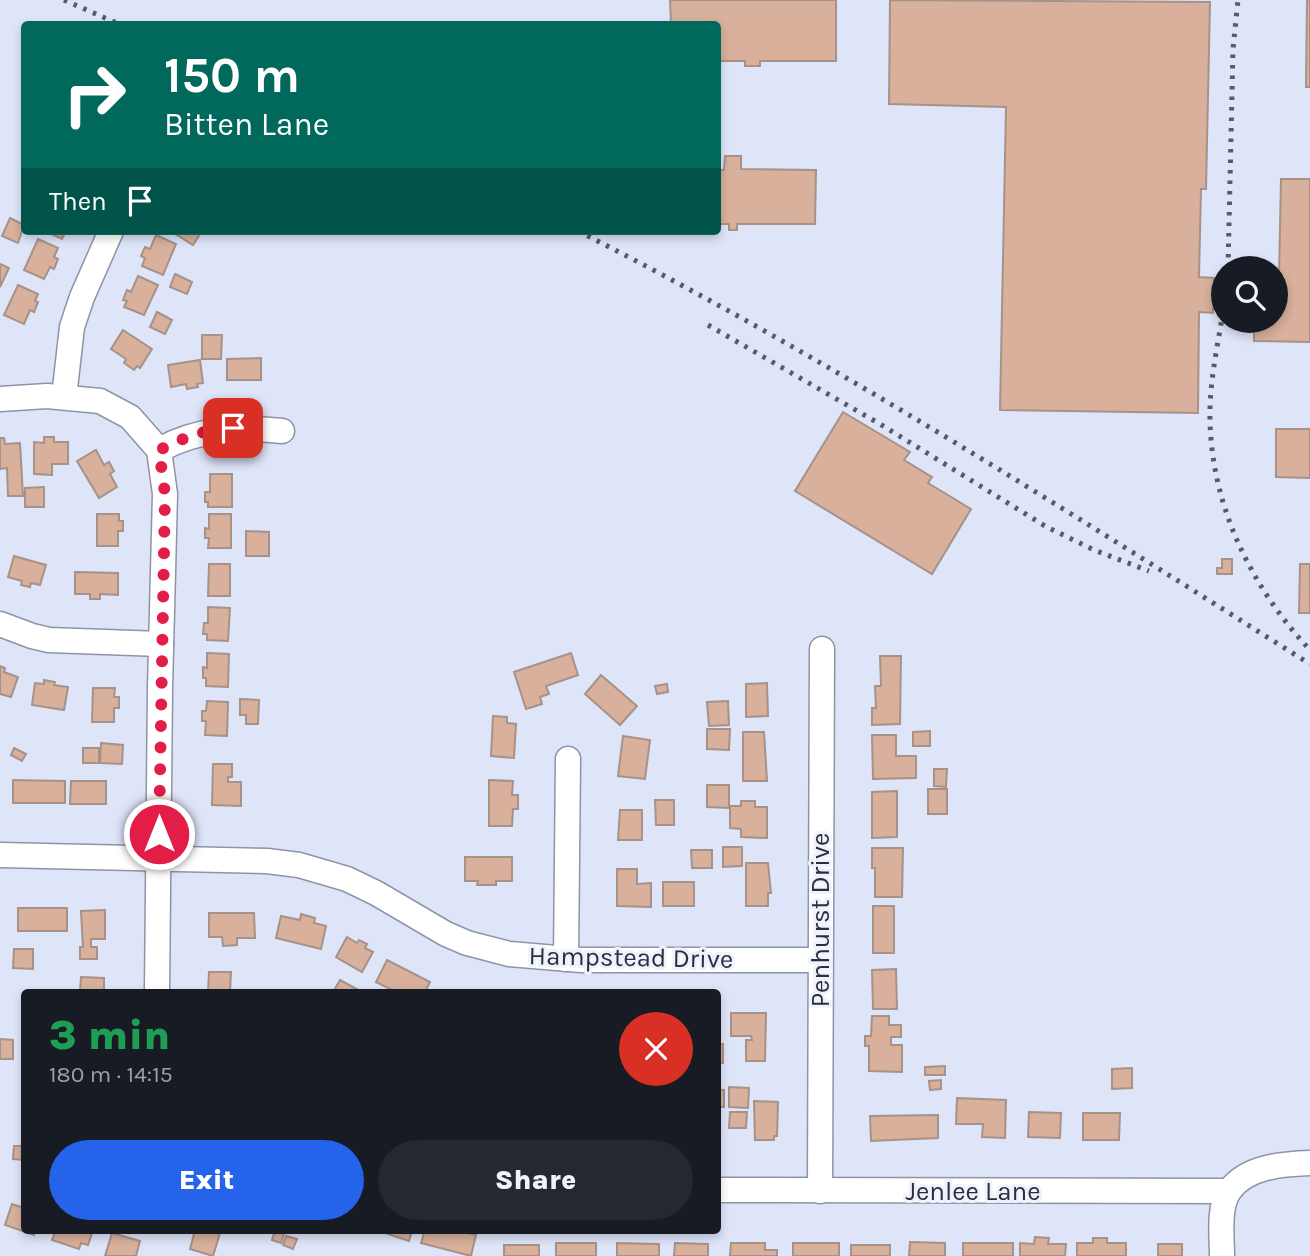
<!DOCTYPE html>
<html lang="en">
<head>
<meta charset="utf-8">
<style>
	body { margin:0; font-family:Karla,sans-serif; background:#242831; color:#f1f3f6; height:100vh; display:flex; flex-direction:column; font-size:26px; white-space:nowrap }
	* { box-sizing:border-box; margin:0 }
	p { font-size:23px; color:#9ea1a6 }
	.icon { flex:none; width:38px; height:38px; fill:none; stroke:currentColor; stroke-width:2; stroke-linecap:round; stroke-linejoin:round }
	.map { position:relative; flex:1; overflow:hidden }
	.sheet { position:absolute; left:21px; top:989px; width:700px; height:245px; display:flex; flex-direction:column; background:#171b24; border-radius:7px; box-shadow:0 4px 10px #0003 }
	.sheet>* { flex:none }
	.hud { position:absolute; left:21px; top:21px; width:700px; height:214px; border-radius:7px; box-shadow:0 4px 10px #0003; background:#00695c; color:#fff; overflow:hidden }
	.tools { position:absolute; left:1211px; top:256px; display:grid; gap:14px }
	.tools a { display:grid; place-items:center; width:77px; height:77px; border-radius:50%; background:#171b24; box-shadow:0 4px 10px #0003; font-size:35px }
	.pin { position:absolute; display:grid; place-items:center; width:60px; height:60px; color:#fff; margin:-30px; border-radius:14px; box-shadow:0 4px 10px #0006 }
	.me { position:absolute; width:77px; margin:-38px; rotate:0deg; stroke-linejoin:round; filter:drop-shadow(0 0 5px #0008) }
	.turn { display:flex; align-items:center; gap:24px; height:147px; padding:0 28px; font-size:32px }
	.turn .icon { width:91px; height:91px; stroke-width:2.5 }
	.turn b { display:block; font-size:49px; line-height:60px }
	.then { display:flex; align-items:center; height:66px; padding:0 28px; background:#0003; gap:14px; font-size:26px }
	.round { display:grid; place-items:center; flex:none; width:74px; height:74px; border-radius:37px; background:#242831 }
	.summary { display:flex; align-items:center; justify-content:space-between; height:119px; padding:0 28px }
	h1 { font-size:42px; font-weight:800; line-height:52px; color:#1e9e55 }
	.action { display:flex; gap:14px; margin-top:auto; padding:14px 28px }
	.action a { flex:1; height:80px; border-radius:42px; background:#2563eb; color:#fff; font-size:28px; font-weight:800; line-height:80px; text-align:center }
	.action a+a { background:#242831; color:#f1f3f6 }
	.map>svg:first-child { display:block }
	.building { fill:#d8b09c; stroke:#a69288; stroke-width:2 }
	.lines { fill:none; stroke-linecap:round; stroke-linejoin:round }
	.minor-casing { stroke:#8e94a6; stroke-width:27 }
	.minor { stroke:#fff; stroke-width:24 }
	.rail { stroke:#585b66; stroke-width:5; stroke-dasharray:3.5 7; stroke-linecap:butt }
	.route { stroke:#e11d48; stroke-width:12; stroke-dasharray:0 21.6 }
	.labels { text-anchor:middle; stroke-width:6; stroke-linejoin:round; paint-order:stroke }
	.street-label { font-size:26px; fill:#2d2f37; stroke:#eef2ff }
</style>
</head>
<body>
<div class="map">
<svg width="1310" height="1256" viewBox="0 0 1310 1256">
	<rect width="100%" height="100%" fill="#dee5f9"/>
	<g class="building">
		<polygon points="670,0 836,0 836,61 760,61 760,66 745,66 745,61 718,61 718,24 671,24"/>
		<polygon points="890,0 1210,2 1206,189 1201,189 1199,277 1214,278 1213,313 1199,312 1198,413 1000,410 1006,107 889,104"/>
		<polygon points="1307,0 1310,0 1310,87 1306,87"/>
		<polygon points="725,156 741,156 741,169 816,170 815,224 737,224 737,230 729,230 729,224 718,224 718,170 724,170"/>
		<polygon points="1281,179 1310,179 1310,342 1254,341 1254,320 1276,320 1276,277 1279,277"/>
		<polygon points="10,218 24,225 18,243 2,236"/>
		<polygon points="45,231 66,231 62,239"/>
		<polygon points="176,231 202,231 193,245 174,233"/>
		<polygon points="156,235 176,244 163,275 142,266 145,258 141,256 145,247 150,249"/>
		<polygon points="38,239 58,248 54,257 58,259 54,269 50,267 44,279 24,270"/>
		<polygon points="0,264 9,268 0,287"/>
		<polygon points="175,274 192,282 187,294 170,287"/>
		<polygon points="138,276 158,285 144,315 124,307 127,301 123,300 127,290 131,292"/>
		<polygon points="18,285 38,294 35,301 38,302 34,312 30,310 24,324 4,315"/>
		<polygon points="157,312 172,320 165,334 150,327"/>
		<polygon points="123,330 152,349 140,368 137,366 134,370 124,363 126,359 111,349"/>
		<polygon points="202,335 222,335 221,359 202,359"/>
		<polygon points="261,358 261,380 227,380 227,359"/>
		<polygon points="200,360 203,383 197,384 198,387 187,389 186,384 171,387 168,365"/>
		<polygon points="843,412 910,452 904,460 932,477 928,483 971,509 932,574 795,491"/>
		<polygon points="1276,429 1310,429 1310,478 1276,477"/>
		<polygon points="44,437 54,437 54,442 68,442 68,464 52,464 52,475 34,474 34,442 44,443"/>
		<polygon points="0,438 4,438 5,444 20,443 23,496 8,496 7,468 0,469"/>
		<polygon points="96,450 104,465 109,462 114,471 110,474 117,487 99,498 77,461"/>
		<polygon points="210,474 232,474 232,507 208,507 208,502 205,502 205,492 210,492"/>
		<polygon points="44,487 44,507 25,507 25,488"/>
		<polygon points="97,514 119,514 119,521 123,521 123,531 118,531 118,546 97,546"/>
		<polygon points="209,514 231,514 231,548 208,548 209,538 205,538 205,528 209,529"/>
		<polygon points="246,531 269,532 269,556 246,556"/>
		<polygon points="14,556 46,565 40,585 31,583 30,587 21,585 22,581 8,577"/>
		<polygon points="1222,559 1232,559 1232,574 1217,574 1217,568 1222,568"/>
		<polygon points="209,564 230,564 230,596 208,596"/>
		<polygon points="1300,564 1310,564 1310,613 1299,613"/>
		<polygon points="75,572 118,573 118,595 100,594 100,599 90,599 90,594 75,594"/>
		<polygon points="208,607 230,608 228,641 207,640 207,634 203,634 204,623 208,623"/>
		<polygon points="207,653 229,654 228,687 206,686 206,678 203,678 203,667 207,668"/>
		<polygon points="571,653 578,675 546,686 549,694 540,697 542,704 526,709 514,672"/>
		<polygon points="880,656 901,656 900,724 872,725 872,708 876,708 875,686 881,686"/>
		<polygon points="0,666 5,668 4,672 18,677 11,697 0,694"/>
		<polygon points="601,675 637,706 620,725 585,694"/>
		<polygon points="44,680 55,682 54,685 68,687 64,710 32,705 35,683 44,684"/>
		<polygon points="767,683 768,716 746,717 746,684"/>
		<polygon points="667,684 668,692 657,694 655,686"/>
		<polygon points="93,688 115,688 114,697 119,697 119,708 114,708 114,722 92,722"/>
		<polygon points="240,699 259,700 258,724 246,724 246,715 240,715"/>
		<polygon points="207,701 228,702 227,736 205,735 206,721 202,721 202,711 206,711"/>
		<polygon points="728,701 729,725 709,726 707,702"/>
		<polygon points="493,716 507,717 507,723 516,724 514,758 491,756"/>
		<polygon points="707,729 730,729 729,750 707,749"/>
		<polygon points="930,731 930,746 913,746 913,732"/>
		<polygon points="743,732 764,732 767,781 743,781"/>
		<polygon points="872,735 896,735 896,756 916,756 916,778 873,779"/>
		<polygon points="623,736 650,740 645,779 618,776"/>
		<polygon points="101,743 123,745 122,764 100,763"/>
		<polygon points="14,748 26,754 22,761 11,755"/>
		<rect x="83" y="748" width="16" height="15"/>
		<polygon points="213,764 232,764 232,777 228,777 228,782 241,782 241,806 212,805"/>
		<polygon points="934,769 947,769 946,787 934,786"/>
		<polygon points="13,780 65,781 65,803 13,803"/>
		<polygon points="489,780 513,781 512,795 518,795 518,809 513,809 512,826 489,826"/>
		<polygon points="71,781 106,781 106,804 70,804"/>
		<polygon points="707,785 729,785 729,808 707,807"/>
		<rect x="928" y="789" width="19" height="25"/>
		<polygon points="897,791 897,837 872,838 872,792"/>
		<polygon points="655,800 674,800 674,825 656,825"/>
		<polygon points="741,801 755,801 755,807 767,807 767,838 741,837 741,829 730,828 730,806 741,806"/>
		<polygon points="620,810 642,810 642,840 618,840"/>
		<polygon points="723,847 742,847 742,866 723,867"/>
		<polygon points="872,848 903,848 902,897 875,897 875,868 872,868"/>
		<polygon points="691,850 712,850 712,868 692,868"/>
		<polygon points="465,857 512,857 512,881 496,881 496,885 477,885 478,881 465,881"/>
		<polygon points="746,863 768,863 771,893 768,893 768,906 746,906"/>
		<polygon points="617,869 637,869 637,884 651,883 651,907 617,906"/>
		<rect x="663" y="882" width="31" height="24"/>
		<rect x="873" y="906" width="21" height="47"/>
		<rect x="18" y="908" width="49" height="23"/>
		<polygon points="105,910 105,939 91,939 91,947 97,947 97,959 80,959 80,947 83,947 81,911"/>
		<polygon points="209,913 254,913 255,938 237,938 237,945 223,946 222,937 209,937"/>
		<polygon points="301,914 315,918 314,923 326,926 321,949 276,938 281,916 300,920"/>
		<polygon points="347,937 357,943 359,940 367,944 365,948 373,952 362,972 336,957"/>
		<polygon points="14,949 33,949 33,969 13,968"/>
		<polygon points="387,960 430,982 425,992 396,992 376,982"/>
		<polygon points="896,969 897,1009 873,1009 872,970"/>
		<polygon points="209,972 231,972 230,992 208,992"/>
		<polygon points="81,977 104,978 104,992 80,992"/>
		<polygon points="340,980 362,992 333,992"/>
		<polygon points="731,1013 766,1013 765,1061 746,1061 746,1040 752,1040 751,1036 731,1036"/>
		<polygon points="872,1016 889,1016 889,1025 901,1025 901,1037 891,1037 891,1045 902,1045 902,1072 869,1071 869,1046 865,1046 865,1036 871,1036"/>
		<polygon points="0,1039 13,1040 13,1059 0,1059"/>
		<rect x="718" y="1044" width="5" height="19"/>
		<polygon points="945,1066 945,1075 925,1075 925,1067"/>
		<polygon points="1132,1068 1132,1088 1112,1089 1112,1069"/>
		<polygon points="941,1080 941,1089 930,1090 929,1081"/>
		<polygon points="729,1087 749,1088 748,1108 729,1107"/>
		<rect x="718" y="1090" width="6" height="17"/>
		<polygon points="957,1098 1006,1100 1005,1138 982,1137 983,1124 956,1124"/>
		<polygon points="754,1101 778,1102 777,1136 774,1136 774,1140 755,1140"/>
		<polygon points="730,1112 747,1112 746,1128 729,1128"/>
		<polygon points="1029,1112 1061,1113 1060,1138 1028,1137"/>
		<polygon points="1083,1113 1120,1113 1119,1140 1083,1140"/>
		<polygon points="938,1115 938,1138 871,1141 870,1116"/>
		<polygon points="14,1146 24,1146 24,1160 13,1159"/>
		<polygon points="12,1204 24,1208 24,1230 36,1230 34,1235 5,1225"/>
		<polygon points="56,1230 93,1230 88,1245 81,1243 79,1249 52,1240"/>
		<polygon points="195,1230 220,1233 213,1256 190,1249"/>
		<polygon points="275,1230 285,1230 281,1243 272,1240"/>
		<polygon points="376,1230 412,1230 409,1241"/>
		<polygon points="425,1230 457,1230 476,1235 471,1256 421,1243"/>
		<polygon points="112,1233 140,1241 136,1256 105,1256"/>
		<polygon points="286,1236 297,1239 293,1249 283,1245"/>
		<polygon points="1035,1237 1049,1238 1048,1244 1066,1244 1065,1256 1020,1256 1020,1243 1034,1244"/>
		<polygon points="1093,1238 1107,1238 1107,1243 1126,1243 1126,1256 1077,1256 1077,1243 1093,1243"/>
		<polygon points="910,1242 945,1243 945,1256 909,1256"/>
		<rect x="556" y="1243" width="40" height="13"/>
		<polygon points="617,1243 659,1244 659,1256 617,1256"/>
		<polygon points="675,1243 708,1244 708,1256 674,1256"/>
		<polygon points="731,1243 765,1243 765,1250 777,1250 777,1256 730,1256"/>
		<rect x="793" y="1243" width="46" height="13"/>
		<rect x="963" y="1243" width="50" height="13"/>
		<rect x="1158" y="1244" width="24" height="12"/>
		<rect x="504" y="1245" width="35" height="11"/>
		<rect x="851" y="1245" width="39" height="11"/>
	</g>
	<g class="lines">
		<defs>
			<g id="minor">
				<polyline points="64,397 72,327 82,297 111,231"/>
				<polyline points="0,399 47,396 100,401 130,417 159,450 165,494 160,688 157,992"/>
				<path d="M159 450C199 428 238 427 282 431"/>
				<polyline points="0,624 32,636 49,640 161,644"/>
				<polyline points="0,855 267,861 299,865 347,879 376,893 446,934 467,943 509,954 581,960 820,960"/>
				<polyline points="566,959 568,759"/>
				<polyline points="718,1190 1229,1191"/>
				<polyline points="820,1191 822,649"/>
				<path d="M1222 1256C1222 1237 1218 1208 1229 1191 1247 1166 1283 1164 1310 1163"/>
			</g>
		</defs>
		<use href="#minor" class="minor-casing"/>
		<use href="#minor" class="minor"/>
		<g class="rail">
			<polyline points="64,0 119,24"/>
			<path d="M578 231C831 359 1070 513 1310 664"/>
			<polyline points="1228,268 1233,49 1238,0"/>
			<path d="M1223 312C1218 343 1211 375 1210 408 1208 499 1249 585 1310 650"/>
			<polyline points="708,325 880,424 1045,526 1094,550 1149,571"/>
		</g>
	</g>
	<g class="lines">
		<polyline class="route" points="159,834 165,494 159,450 194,434 233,428"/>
	</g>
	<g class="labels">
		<g class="street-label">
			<text transform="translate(820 920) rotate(-90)" y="9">Penhurst Drive</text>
			<text transform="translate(631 957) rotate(1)" y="9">Hampstead Drive</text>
			<text x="973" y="1200">Jenlee Lane</text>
		</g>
	</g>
</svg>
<div class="tools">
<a><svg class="icon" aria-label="search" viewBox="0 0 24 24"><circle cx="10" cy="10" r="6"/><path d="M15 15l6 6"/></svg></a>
</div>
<div class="pin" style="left:233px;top:428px;background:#d93025"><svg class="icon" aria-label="arrive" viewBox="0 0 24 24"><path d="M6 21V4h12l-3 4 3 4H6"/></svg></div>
<svg class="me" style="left:159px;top:834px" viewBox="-20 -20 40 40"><circle r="17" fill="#e11d48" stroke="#fff" stroke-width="3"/><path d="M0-11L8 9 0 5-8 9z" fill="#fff"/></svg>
<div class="hud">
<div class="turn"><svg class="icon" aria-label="right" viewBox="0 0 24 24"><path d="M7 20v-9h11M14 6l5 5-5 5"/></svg><div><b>150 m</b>Bitten Lane</div></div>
<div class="then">Then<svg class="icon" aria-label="arrive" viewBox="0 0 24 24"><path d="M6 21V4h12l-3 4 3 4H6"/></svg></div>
</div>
<section class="sheet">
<div class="summary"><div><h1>3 min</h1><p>180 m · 14:15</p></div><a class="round" style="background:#d93025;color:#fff"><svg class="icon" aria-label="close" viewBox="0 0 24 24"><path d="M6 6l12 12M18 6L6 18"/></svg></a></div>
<div class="action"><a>Exit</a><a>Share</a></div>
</section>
</div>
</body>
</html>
